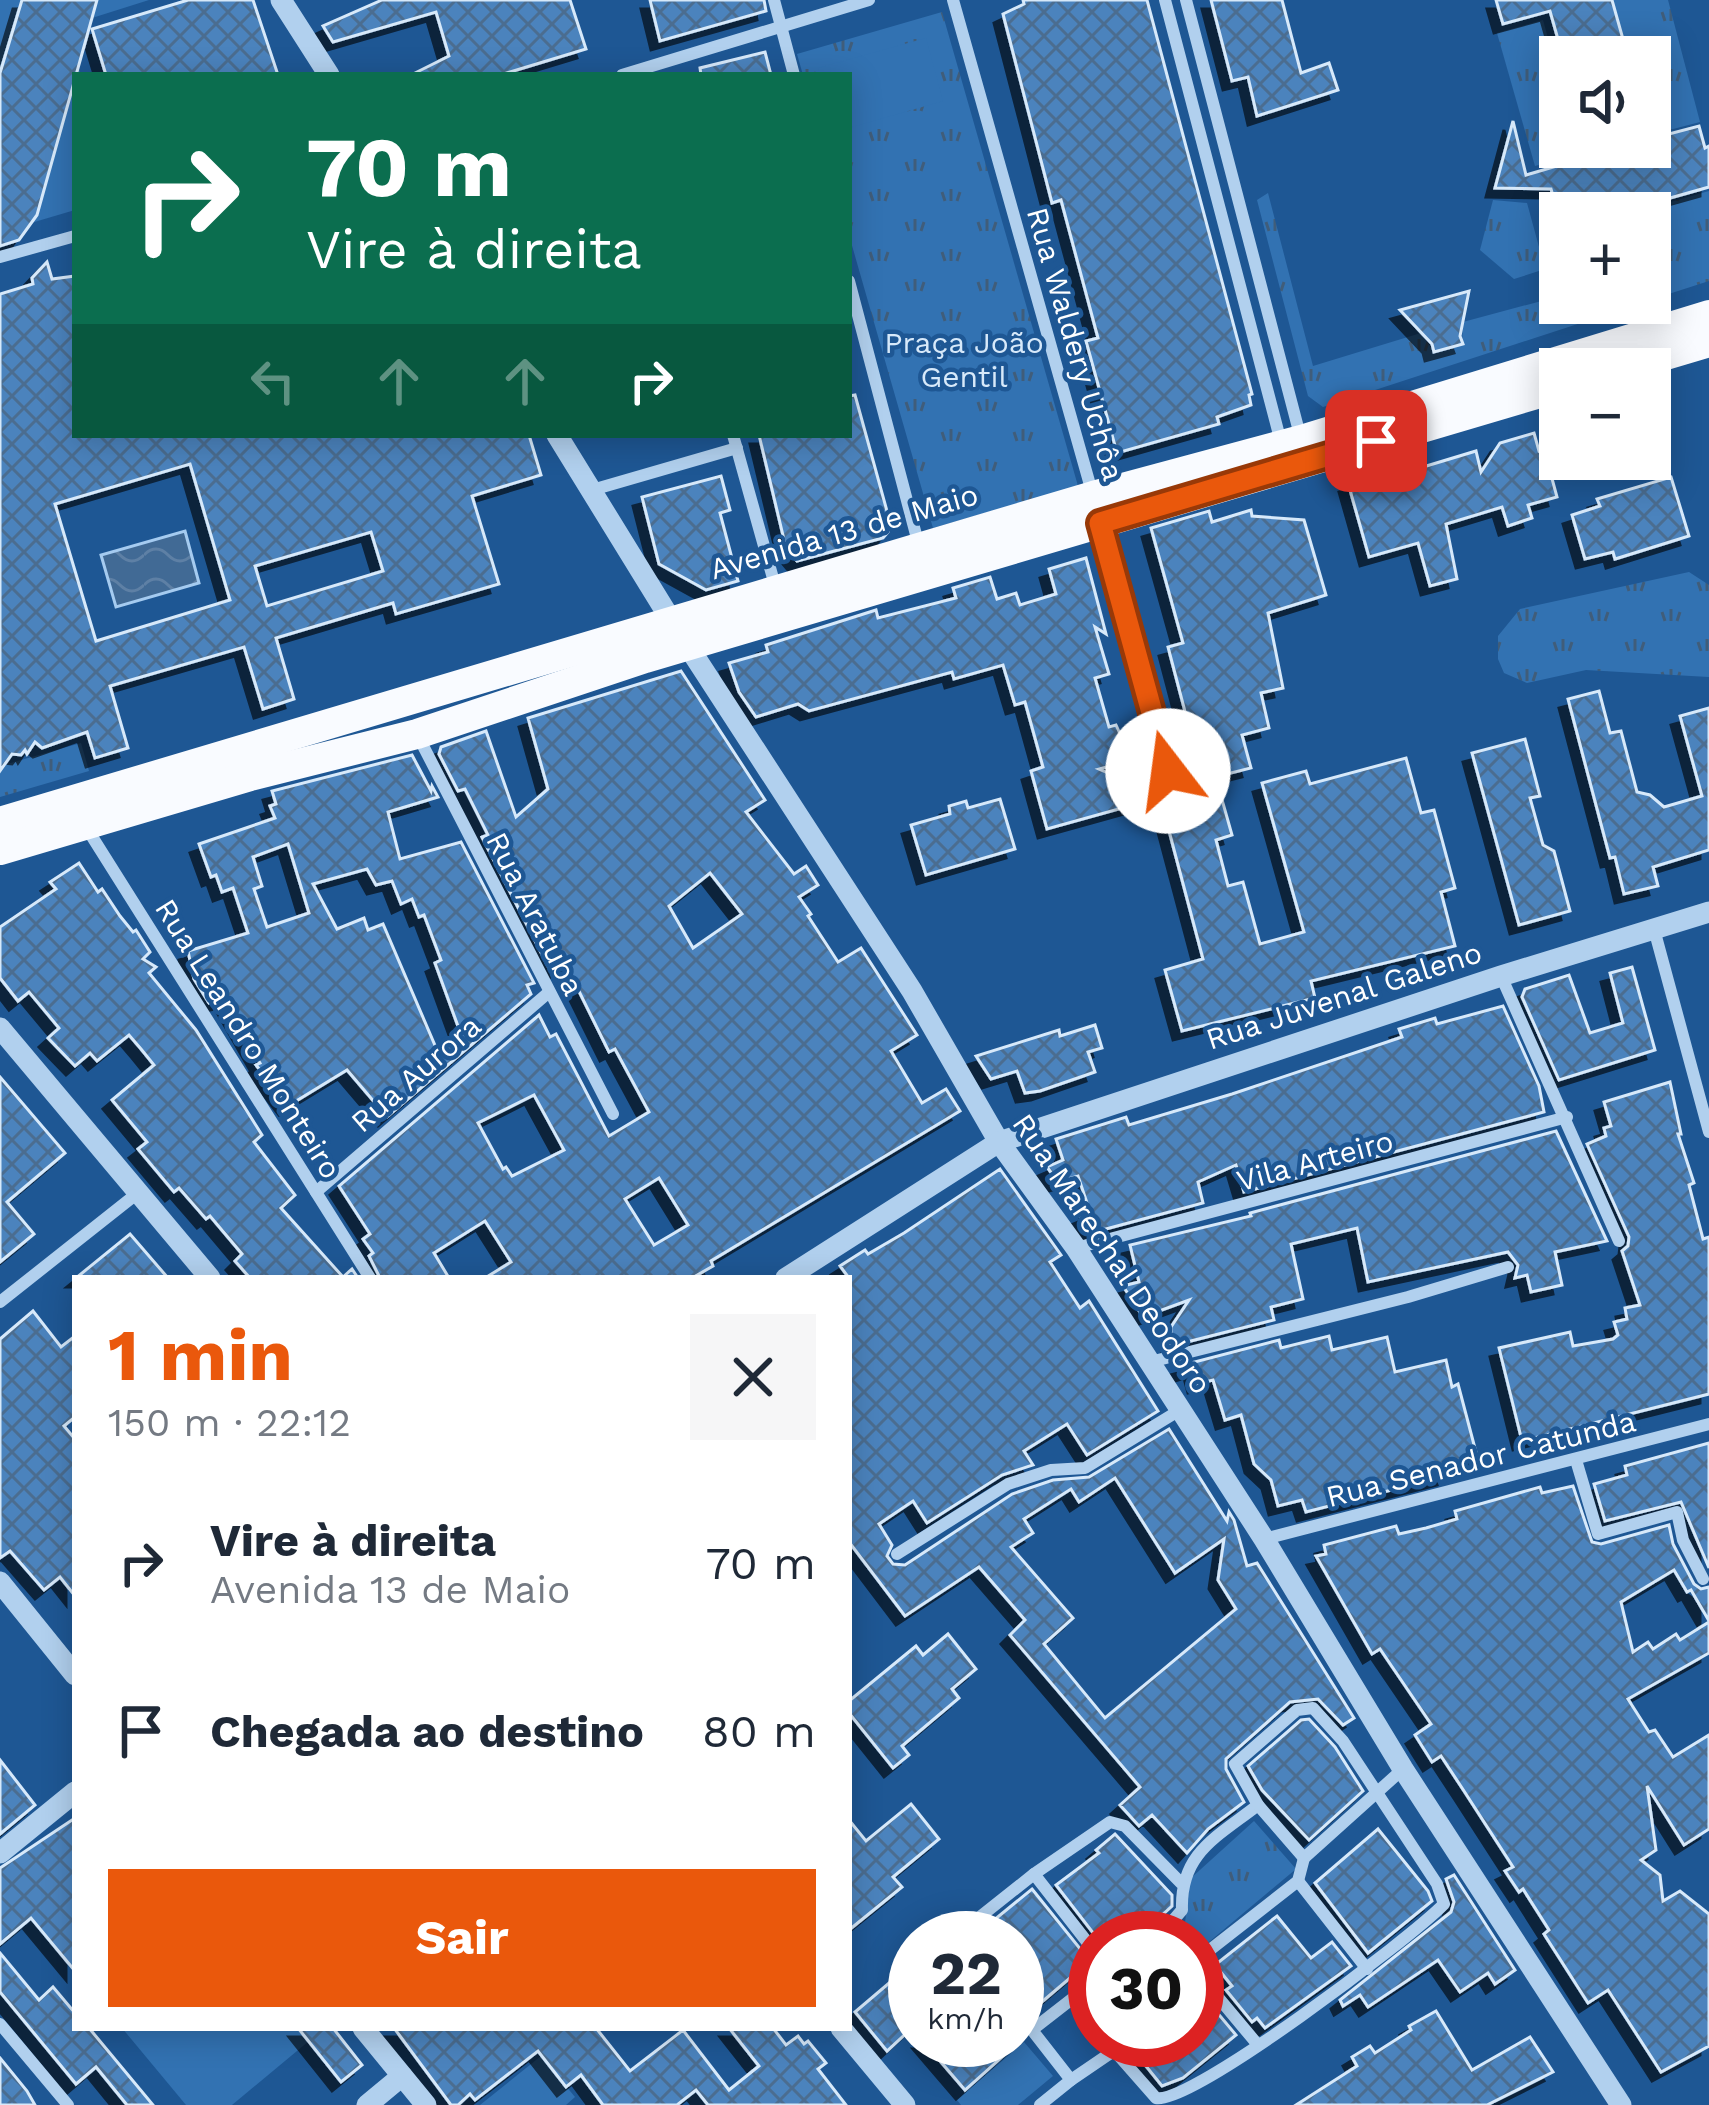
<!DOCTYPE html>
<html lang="pt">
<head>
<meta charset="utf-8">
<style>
	body { margin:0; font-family:"Work Sans",sans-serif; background:#f6f6f7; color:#1f2937; height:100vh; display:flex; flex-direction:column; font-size:45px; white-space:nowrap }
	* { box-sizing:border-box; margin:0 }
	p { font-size:39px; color:#747a83 }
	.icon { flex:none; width:66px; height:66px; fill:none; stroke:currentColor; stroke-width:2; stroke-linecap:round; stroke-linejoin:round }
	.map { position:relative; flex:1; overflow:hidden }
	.details { position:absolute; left:72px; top:1275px; width:780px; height:756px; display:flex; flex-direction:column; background:#fff; border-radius:0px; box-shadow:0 6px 30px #0003 }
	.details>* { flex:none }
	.hud { position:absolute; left:72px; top:72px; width:780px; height:366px; border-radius:0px; box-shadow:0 6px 30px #0003; background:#0b6e4f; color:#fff; overflow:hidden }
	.buttons { position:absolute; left:1539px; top:36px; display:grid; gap:24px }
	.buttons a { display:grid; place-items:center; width:132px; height:132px; border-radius:0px; background:#fff; box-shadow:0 6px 30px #0003; font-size:60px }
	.speed { position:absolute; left:888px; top:1911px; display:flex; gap:24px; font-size:60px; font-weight:700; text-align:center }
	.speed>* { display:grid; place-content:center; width:156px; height:156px; border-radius:50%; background:#fff; box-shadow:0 6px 30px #0003; line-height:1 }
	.speed small { font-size:30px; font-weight:400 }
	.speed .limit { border:18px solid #d22; background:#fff; color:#111 }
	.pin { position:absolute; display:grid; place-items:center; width:102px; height:102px; color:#fff; margin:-51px; border-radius:24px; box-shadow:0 6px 18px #0006 }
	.me { position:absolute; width:132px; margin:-66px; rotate:345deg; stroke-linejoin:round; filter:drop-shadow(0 0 9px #0008) }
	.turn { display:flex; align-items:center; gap:42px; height:252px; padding:0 36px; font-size:54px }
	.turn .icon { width:156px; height:156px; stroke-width:2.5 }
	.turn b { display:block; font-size:84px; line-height:102px }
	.lanes { display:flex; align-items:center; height:114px; padding:0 36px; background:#0003; justify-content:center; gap:60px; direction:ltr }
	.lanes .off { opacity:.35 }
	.round { display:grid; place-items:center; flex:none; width:126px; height:126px; border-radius:0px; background:#f6f6f7 }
	.headline { display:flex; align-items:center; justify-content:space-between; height:204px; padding:0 36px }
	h1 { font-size:72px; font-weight:700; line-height:90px; color:#ea580c }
	.cta { display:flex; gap:24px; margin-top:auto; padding:24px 36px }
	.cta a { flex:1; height:138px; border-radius:0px; background:#ea580c; color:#fff; font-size:48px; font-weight:700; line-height:138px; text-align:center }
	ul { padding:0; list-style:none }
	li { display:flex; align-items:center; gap:36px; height:168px; padding:0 36px }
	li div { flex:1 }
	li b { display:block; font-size:45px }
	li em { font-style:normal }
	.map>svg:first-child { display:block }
	.grass { fill:url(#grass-tufts) }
	.pitch { fill:#3272b2 }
	.water { fill:url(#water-waves); stroke:#a5cbf0; stroke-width:3 }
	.building { fill:url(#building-cross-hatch); stroke:#d7e9fa; stroke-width:3; fill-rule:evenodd; filter:url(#shadow) }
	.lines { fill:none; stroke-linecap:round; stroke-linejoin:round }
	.minor { stroke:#b1d0ee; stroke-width:12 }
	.tertiary { stroke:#b1d0ee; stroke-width:21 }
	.primary { stroke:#f9fbff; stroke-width:30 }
	.route-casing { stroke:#983908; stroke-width:30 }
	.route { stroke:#ea580c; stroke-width:21 }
	.labels { text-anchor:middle; stroke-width:9; stroke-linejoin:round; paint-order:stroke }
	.park-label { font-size:30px; fill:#d7e9fa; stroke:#1e5794 }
	.street-label { font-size:30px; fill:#fff; stroke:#1e5794 }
</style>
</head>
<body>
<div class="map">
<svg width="1709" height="2105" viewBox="0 0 1709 2105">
	<defs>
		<pattern id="grass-tufts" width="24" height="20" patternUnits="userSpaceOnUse" patternTransform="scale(3)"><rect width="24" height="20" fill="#3272b2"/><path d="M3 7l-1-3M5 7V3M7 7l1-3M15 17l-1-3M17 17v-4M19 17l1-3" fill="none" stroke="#405d7a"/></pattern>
		<pattern id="water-waves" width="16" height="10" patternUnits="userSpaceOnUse" patternTransform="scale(3)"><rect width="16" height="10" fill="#416a95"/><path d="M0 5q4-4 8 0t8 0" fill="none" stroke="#5e80a5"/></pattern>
		<pattern id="building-cross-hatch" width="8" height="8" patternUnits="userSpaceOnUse" patternTransform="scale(3)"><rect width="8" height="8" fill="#4b83bd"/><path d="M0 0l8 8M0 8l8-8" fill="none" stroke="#4b6d90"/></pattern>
		<filter id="shadow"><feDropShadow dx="-9" dy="9" stdDeviation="0" flood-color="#0009"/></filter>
	</defs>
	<rect width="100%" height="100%" fill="#1e5794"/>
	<g class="grass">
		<polygon points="1613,0 1668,0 1700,122 1650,135 1650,57 1628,57"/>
		<polygon points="942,12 1078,486 933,528 849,235 849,75 803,75 797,54"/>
		<polygon points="1543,20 1560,82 1560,147 1578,147 1580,153 1535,166 1497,33"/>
		<polygon points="1709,191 1709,281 1650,300 1650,213 1632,213"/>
		<polygon points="1268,193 1313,366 1421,333 1434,352 1462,344 1463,322 1560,296 1560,303 1642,303 1323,407 1308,396 1257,200"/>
		<polygon points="1493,200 1527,203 1545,269 1514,279 1480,250"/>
		<polygon points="1689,572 1709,585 1709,677 1586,670 1527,683 1504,673 1498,659 1498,636 1520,609"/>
		<polygon points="81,743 89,771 0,797 0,766"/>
		<polygon points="1254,1821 1296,1869 1197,1952 1197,1938 1177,1935 1185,1923 1190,1879"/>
	</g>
	<g class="pitch">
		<polygon points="0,0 149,0 92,18 78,67 81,75 75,75 75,210 31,223 19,240 0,246"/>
		<polygon points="926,38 943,101 849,128 849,75 820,75 818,68"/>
		<polygon points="122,2028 298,2028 309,2041 232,2105 186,2105"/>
		<polygon points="1024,2042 1053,2076 1018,2105 961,2105 957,2100"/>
		<polygon points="541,2056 575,2097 566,2105 480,2105"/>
	</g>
	<polygon class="water" points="185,531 199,583 116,607 101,555"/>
	<g class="building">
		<polygon points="22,0 97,0 37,215 19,240 0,246 0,73"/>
		<polygon points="188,0 253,0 278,75 106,75 92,29"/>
		<polygon points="382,0 570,0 586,49 500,75 411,75 449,56 436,12 333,42 323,26"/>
		<polygon points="650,0 764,0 766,11 660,41"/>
		<polygon points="1023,0 1147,0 1252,394 1249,395 1251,405 1217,417 1219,424 1117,453 1086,341 1098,338 1061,200 1052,203 1003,14 1024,4"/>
		<polygon points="1211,0 1282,0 1301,73 1329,63 1338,90 1257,116 1248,77 1232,81"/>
		<polygon points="1496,0 1612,0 1628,57 1563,57 1550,11 1503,24"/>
		<polygon points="765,52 771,75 701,75 700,68"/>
		<polygon points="1513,121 1526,175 1591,156 1589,147 1650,147 1650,139 1699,126 1705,148 1709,146 1709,187 1617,213 1558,213 1551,189 1495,188"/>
		<path d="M47 262 52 279 75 276V435H529L541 475 472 496 499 584 396 614 393 603 276 638 294 699 263 709 244 647 110 686 128 748 95 758 87 732 42 748 35 742 27 754 25 750 21 755 12 754 0 771V294L33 284 32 278ZM190 464 230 600 96 641 55 504ZM371 532 383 571 267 606 255 566Z"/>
		<polygon points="1469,291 1460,336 1463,344 1434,352 1432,344 1400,310"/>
		<polygon points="855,395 890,522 888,532 883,538 797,561 786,548 759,435 849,435 849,396"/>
		<polygon points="1534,433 1539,451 1544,449 1557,497 1528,505 1532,518 1508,526 1502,507 1446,524 1457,579 1430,586 1418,543 1369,557 1348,483 1389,471 1390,477 1476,451 1481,472 1500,443"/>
		<polygon points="721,476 730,510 720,513 738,581 706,590 659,564 642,497"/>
		<polygon points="1671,477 1689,536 1615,559 1613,552 1585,559 1572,515 1600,506 1597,499"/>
		<polygon points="1251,510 1252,516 1304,520 1326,595 1268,613 1283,688 1261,693 1269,728 1242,735 1251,768 1203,780 1168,647 1183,643 1151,528 1209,511 1212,522"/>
		<polygon points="1086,558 1106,634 1095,627 1109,674 1095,678 1109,727 1116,725 1132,760 1099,769 1140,787 1144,802 1047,829 1031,771 1043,767 1025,702 1015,705 1003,665 954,679 952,672 809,711 798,704 756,717 739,692 729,663 768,652 766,645 876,610 878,618 956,598 953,588 990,577 997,599 1016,593 1020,605 1056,594 1049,569"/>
		<path d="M681 671 765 800 746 812 794 874 806 866 818 885 799 897 811 914 808 916 838 962 861 948 917 1035 891 1051 922 1103 946 1089 960 1111 711 1261 713 1266 692 1278H485L511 1262 485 1221 434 1253 449 1278H380L369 1256 373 1253 363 1239 370 1234 339 1186 539 1015 550 1037 556 1034 609 1136 649 1112 615 1049 609 1052 565 963 552 974 482 837 488 835 465 789 458 791 439 754 441 747 486 731 516 817 548 789 528 718ZM710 873 742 914 693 948 669 906ZM534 1095 564 1150 512 1176 506 1167 503 1169 478 1123ZM659 1178 688 1225 654 1245 625 1199Z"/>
		<polygon points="1599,691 1610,733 1621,731 1637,792 1650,795 1664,807 1702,796 1680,716 1709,708 1709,850 1653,867 1658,886 1624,894 1615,857 1610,858 1568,699"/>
		<polygon points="1525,739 1540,796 1530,798 1543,845 1554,851 1570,911 1519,925 1472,753"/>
		<path d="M412 755 431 791 432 786 438 797 388 812 400 859 461 842 534 983 527 985 531 994 387 1117 347 1070 288 1106 256 1065 260 1063 224 1000 209 1003 194 979 188 951 248 933 233 888 222 892 216 875 211 877 199 844 275 818 270 806 276 804 272 791ZM288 844 309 913 267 927 254 889 262 886 253 857ZM367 869 376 885 392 881 401 904 412 899 419 917 424 915 441 960 435 963 463 1040 437 1050 383 924 368 930 364 918 337 929 313 884Z"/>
		<polygon points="1406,758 1421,813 1434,810 1455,888 1441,892 1455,946 1311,981 1315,998 1182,1031 1165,970 1203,959 1164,812 1221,796 1232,835 1216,840 1228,886 1243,882 1260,944 1304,932 1262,783 1306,771 1310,784"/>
		<polygon points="1000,799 1015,849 926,875 911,825 950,814 949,806 966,801 968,808"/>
		<polygon points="79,863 98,892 102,889 120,916 133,932 136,930 150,952 143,959 156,967 149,973 196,1030 262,1135 254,1142 295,1195 281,1208 343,1277 352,1269 358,1278 250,1278 235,1261 242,1254 210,1216 206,1219 179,1188 174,1192 138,1149 147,1142 112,1100 154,1065 141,1049 129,1035 97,1061 90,1053 75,1066 48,1038 59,1028 29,992 18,1001 0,978 0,927 56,889 50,882"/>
		<polygon points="1632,967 1655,1050 1559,1080 1522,997 1525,989 1569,975 1590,1033 1623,1023 1610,973"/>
		<polygon points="1503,1006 1539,1086 1544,1112 1244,1192 1236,1165 1198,1182 1203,1203 1091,1233 1080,1216 1090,1212 1078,1176 1058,1182 1047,1167 1063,1160 1056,1139 1126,1117 1129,1125 1232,1094 1402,1037 1399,1029 1435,1018 1437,1024"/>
		<polygon points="1095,1025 1102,1048 1088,1052 1095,1072 1040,1091 1025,1093 1017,1071 991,1079 976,1056 1059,1030 1060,1036"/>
		<polygon points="0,1077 65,1153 7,1202 34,1234 0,1262"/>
		<polygon points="1670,1082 1681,1134 1678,1134 1694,1183 1689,1185 1703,1239 1709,1237 1709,1394 1522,1441 1499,1348 1570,1332 1573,1346 1613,1339 1618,1335 1614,1322 1627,1319 1625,1308 1640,1305 1622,1251 1628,1246 1629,1237 1587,1144 1606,1136 1604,1128 1611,1126 1604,1102"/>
		<polygon points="1556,1131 1607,1241 1555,1252 1562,1285 1531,1292 1527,1275 1515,1278 1518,1265 1508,1252 1368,1282 1357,1228 1291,1244 1303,1299 1271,1307 1274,1320 1171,1346 1171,1327 1189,1300 1143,1317 1123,1286 1139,1282 1130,1245 1251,1216 1250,1213"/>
		<path d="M1000 1169 1061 1255 1050 1262 1080 1308 1089 1301 1158 1411 1087 1455 1067 1424 1024 1451 1033 1465 1002 1475 927 1523 913 1501 879 1524 892 1545 887 1556 893 1564 905 1565 1012 1494 1053 1480 1089 1477 1169 1429 1227 1521 1229 1512 1234 1520 1247 1566 1257 1563 1354 1718 1343 1725 1318 1699 1290 1702 1226 1759V1769L1244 1802 1208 1829 1187 1853 1152 1815 1139 1826 1120 1805 1140 1787 1010 1635 1025 1620 979 1567 905 1616 849 1542V1278L840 1266 865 1250 868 1254 904 1233ZM1115 1478 1175 1573 1224 1539 1218 1580 1236 1609 1105 1718 1044 1644 1073 1618 1011 1547 1033 1533 1024 1519 1071 1489 1079 1502Z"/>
		<polygon points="130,1234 168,1278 76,1278"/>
		<polygon points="33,1311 61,1347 75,1336 75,1417 64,1426 75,1439 75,1596 60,1577 44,1590 10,1551 0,1558 0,1339"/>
		<polygon points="1329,1336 1332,1350 1387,1337 1395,1372 1446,1360 1452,1387 1458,1384 1477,1456 1442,1464 1446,1476 1306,1512 1302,1500 1278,1506 1271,1480 1254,1464 1241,1415 1225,1420 1213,1380 1197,1384 1193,1369 1181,1373 1179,1366 1279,1340 1281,1348"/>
		<polygon points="1709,1443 1709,1568 1681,1502 1605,1521 1594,1484 1627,1475 1625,1466"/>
		<polygon points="1573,1486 1592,1542 1601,1544 1669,1525 1673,1544 1694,1584 1701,1589 1709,1587 1709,1621 1691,1590 1687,1592 1674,1570 1621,1602 1633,1652 1648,1642 1653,1649 1676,1634 1680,1640 1709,1622 1709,1653 1628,1699 1649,1732 1655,1730 1673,1757 1709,1735 1709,1829 1684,1845 1647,1786 1656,1850 1641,1860 1660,1875 1663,1901 1680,1891 1709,1914 1709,2046 1661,2072 1608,1990 1588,2003 1544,1934 1549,1930 1523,1889 1519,1892 1505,1871 1513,1867 1464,1791 1441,1756 1432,1762 1415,1735 1431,1724 1380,1649 1372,1654 1316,1556 1326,1554 1324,1545 1396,1526 1399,1534 1426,1528 1457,1519 1455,1511 1540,1487 1542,1493"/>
		<polygon points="948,1634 976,1669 952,1689 959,1698 902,1746 909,1755 893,1768 849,1713 849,1701 916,1646 923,1655"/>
		<polygon points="1309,1719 1335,1747 1363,1791 1309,1840 1262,1790 1248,1766 1301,1720"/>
		<polygon points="0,1760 35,1805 0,1834"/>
		<polygon points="911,1804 939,1839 893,1877 902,1887 849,1930 849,1820 866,1841"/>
		<polygon points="75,1818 75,1971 31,1918 0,1944 0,1868"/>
		<polygon points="1378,1829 1428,1891 1432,1901 1368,1953 1315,1883"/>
		<polygon points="1115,1834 1172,1895 1172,1906 1137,1938 1097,1938 1056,1885 1099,1853 1096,1850"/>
		<polygon points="1454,1875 1515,1970 1495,1984 1488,1973 1460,1992 1438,1960 1368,2007 1360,1995 1343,2006 1340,2000 1451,1912 1454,1902 1446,1879"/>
		<polygon points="1032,1889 1090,1961 1030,2012 1017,2003 1017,1938 972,1938"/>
		<polygon points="1277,1916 1311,1958 1332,1942 1351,1966 1265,2028 1257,2018 1252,2022 1226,1990 1232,1986 1215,1965"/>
		<polygon points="0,1953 39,2000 53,1987 75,2013 75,2028 89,2028 153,2105 127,2105 96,2067 76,2084 0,1992"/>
		<polygon points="915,1961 915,2025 887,2051 855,2012"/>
		<polygon points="1210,2004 1236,2035 1183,2078 1162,2086 1125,2040 1197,2040 1197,2014"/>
		<polygon points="1436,2011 1472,2070 1530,2037 1553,2072 1487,2105 1296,2105 1357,2066 1352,2057 1370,2046 1375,2053 1411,2030 1409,2026"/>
		<polygon points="298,2028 333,2028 362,2065 341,2082"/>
		<polygon points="394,2028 596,2028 630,2071 683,2030 729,2090 759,2066 729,2028 773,2028 786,2045 798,2036 804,2044 808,2041 826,2063 818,2069 846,2105 708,2105 696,2090 677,2105 603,2105 581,2075 566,2087 538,2051 475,2100 470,2094 458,2105 451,2105"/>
		<polygon points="922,2040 1021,2040 965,2090"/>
		<polygon points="0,2058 27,2091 35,2105 0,2105"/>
	</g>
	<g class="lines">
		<g class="minor">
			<polyline points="774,0 794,75"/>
			<polyline points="953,0 1092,492"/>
			<polyline points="1165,0 1282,446"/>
			<polyline points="1186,0 1301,439"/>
			<polyline points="622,75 869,0"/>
			<polyline points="0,257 75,236"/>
			<polyline points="849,281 919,546"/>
			<polyline points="733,435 776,589"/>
			<polyline points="592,490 737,448"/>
			<polyline points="1100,523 1168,771"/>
			<polyline points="418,736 613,1114"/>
			<polyline points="86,827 370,1278"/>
			<polyline points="1654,929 1709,1132"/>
			<polyline points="1501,976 1619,1241"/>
			<polyline points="316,1192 548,993"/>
			<polyline points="1076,1248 1567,1117"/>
			<polyline points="0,1302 139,1192"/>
			<polyline points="1150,1362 1408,1297 1508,1267"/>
			<polyline points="1576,1460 1598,1534 1677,1512 1683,1540 1703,1579"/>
			<polyline points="1264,1539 1709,1424"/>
			<polyline points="897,1554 1008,1484 1051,1470 1085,1468 1180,1410"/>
			<polyline points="1298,1881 1367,1969"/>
			<polyline points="960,1938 966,1928 1034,1874"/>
			<path d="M1158 1938 1182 1910C1180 1853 1217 1837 1258 1805L1304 1858 1403 1769"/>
			<polyline points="1095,1952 1034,1874 1110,1822 1125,1826 1181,1883"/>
			<polyline points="1197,1960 1298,1881 1304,1858"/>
			<polyline points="1197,1972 1258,2045"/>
			<polyline points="1095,2012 1091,2016 1095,2029"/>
			<polyline points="1017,2013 1032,2030"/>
			<polyline points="0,2024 68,2105"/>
			<path d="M1105 2040 1156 2098C1191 2105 1411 1938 1444 1904L1437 1884 1343 1741 1313 1708 1297 1710 1235 1764 1258 1805"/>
			<polyline points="1071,2080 1115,2050"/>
			<polyline points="1040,2105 1071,2080 1032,2030 1095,1981"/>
		</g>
		<g class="tertiary">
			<polyline points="281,0 329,75"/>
			<polyline points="557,435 671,620 912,991 999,1142 1076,1248 1264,1539 1403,1769 1621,2105"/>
			<polyline points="0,1028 210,1278"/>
			<polyline points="786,1278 999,1142 1501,976 1709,912"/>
			<polyline points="0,1582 75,1675"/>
			<polyline points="0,1853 75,1792"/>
			<polyline points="363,2028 426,2105"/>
			<polyline points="841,2028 905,2105"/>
			<polyline points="367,2105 402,2076"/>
		</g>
		<g class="primary">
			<polyline points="1619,369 1709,342"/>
			<polyline points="0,822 1093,496 1301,440 1709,315"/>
			<polyline points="0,850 250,776 417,734 645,658 1560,387"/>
		</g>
	</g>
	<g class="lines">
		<defs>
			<polyline id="route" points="1168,771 1100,523 1376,441"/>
		</defs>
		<use href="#route" class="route-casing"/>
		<use href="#route" class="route"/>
	</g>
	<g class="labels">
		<g class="park-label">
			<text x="964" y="353">Praça João<tspan x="964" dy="34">Gentil</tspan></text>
		</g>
		<g class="street-label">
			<text transform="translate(1075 344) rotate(74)" y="10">Rua Waldery Uchôa</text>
			<text transform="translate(844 532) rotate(-16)" y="10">Avenida 13 de Maio</text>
			<text transform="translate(535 914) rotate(63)" y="10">Rua Aratuba</text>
			<text transform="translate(1344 996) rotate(-18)" y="10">Rua Juvenal Galeno</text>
			<text transform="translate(248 1039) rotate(58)" y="10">Rua Leandro Monteiro</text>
			<text transform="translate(416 1074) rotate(-41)" y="10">Rua Aurora</text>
			<text transform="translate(1315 1161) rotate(-15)" y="10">Vila Arteiro</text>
			<text transform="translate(1112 1254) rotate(56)" y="10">Rua Marechal Deodoro</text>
			<text transform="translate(1481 1459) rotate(-14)" y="10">Rua Senador Catunda</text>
		</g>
	</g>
</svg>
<div class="buttons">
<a><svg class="icon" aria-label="sound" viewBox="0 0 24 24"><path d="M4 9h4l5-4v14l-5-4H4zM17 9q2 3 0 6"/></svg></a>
<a>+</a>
<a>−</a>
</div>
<div class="speed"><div>22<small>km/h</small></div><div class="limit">30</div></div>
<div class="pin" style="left:1376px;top:441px;background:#d93025"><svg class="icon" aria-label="arrive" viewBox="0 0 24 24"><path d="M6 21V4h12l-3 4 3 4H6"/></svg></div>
<svg class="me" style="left:1168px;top:771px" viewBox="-20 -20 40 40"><circle r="19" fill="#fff"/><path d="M0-13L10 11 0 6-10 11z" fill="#ea580c"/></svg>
<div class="hud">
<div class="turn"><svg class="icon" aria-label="right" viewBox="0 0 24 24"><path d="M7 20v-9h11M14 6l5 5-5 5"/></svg><div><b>70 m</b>Vire à direita</div></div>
<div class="lanes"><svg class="icon off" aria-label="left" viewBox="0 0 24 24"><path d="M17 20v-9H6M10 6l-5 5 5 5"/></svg><svg class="icon off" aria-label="ahead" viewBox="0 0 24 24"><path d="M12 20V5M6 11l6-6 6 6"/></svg><svg class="icon off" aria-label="ahead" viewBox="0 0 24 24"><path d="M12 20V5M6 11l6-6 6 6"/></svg><svg class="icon" aria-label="right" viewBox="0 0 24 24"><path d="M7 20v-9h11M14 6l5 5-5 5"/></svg></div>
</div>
<section class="details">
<div class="headline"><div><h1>1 min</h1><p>150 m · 22:12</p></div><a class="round"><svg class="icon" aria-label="close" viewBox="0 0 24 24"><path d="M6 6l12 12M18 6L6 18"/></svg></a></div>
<ul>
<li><svg class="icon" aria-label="right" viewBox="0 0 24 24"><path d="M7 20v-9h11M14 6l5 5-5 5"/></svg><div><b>Vire à direita</b><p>Avenida 13 de Maio</p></div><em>70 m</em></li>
<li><svg class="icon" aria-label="arrive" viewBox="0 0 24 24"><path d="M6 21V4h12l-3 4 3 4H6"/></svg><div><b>Chegada ao destino</b></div><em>80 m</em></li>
</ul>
<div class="cta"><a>Sair</a></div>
</section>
</div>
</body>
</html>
